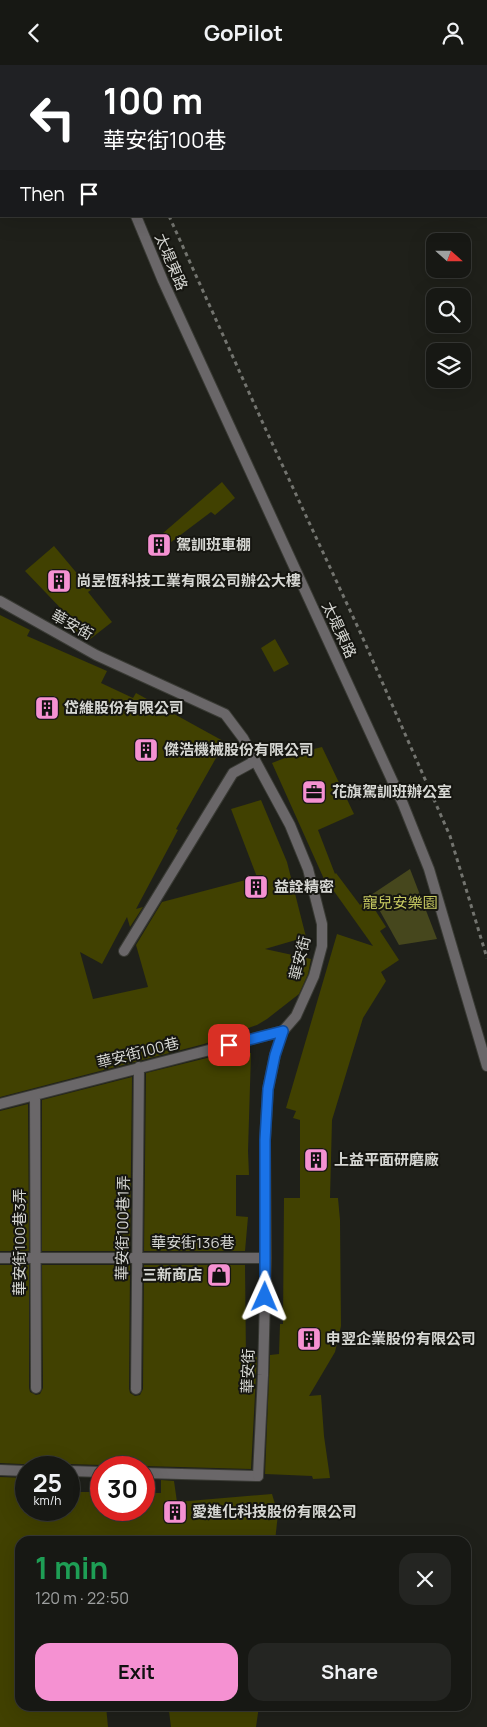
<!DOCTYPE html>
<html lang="en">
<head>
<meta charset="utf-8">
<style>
  :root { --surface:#171814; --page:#242522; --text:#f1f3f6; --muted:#9ea0a0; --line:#363734; --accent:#f591d2 }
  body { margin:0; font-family:Manrope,"Noto Sans TC",sans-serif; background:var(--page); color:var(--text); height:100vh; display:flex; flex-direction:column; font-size:19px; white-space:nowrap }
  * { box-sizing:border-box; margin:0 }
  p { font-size:16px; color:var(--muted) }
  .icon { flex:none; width:28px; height:28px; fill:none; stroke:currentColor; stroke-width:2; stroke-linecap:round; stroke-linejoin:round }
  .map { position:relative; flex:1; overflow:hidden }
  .sheet { position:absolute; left:15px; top:1471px; width:456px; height:175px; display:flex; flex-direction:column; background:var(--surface); border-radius:15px; box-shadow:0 5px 20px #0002,0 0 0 1px var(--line) }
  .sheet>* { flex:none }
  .top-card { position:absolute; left:0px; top:0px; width:488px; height:152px; box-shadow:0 5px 20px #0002,0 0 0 1px var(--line); background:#202124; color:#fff; overflow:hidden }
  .needle { width:32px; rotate:111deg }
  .fabs { position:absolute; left:426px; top:168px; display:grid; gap:10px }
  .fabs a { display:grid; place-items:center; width:45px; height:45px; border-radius:10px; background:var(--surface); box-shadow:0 5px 20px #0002,0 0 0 1px var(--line); font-size:25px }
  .speed { position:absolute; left:15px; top:1391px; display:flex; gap:10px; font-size:25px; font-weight:700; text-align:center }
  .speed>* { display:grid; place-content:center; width:65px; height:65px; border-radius:50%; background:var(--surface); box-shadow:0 5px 20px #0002,0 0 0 1px var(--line); line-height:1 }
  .speed small { font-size:12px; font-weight:400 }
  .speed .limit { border:8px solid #d22; background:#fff; color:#111 }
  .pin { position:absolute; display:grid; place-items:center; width:42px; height:42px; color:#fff; margin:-21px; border-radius:10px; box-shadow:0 2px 8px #0006 }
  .me { position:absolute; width:55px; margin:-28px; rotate:1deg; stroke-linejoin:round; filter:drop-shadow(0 0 4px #0008) }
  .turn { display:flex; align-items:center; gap:18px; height:105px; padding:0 20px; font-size:22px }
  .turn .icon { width:65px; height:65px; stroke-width:2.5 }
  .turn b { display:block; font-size:35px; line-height:42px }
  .then { display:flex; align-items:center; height:48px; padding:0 20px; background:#0003; gap:10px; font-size:19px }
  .round { display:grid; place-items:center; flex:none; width:52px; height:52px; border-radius:15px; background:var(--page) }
  .headline { display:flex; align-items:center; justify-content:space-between; height:85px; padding:0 20px }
  h1 { font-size:30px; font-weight:700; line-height:38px; color:#1e9e55 }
  .action { display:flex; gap:10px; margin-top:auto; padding:10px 20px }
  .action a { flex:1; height:58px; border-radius:15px; background:var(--accent); color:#111; font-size:20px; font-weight:700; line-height:58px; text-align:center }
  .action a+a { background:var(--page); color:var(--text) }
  header { display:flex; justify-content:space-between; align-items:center; height:65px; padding:0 20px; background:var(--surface); font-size:22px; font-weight:700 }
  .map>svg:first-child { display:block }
  .green { fill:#46471d }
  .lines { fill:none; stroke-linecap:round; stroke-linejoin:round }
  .stream { stroke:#825a74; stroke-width:5 }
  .building { fill:#414101 }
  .service-casing { stroke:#393a34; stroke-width:12 }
  .minor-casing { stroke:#393a34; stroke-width:12 }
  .path { stroke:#73746f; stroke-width:3; stroke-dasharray:4 4; stroke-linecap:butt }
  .service { stroke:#6a6769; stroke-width:10 }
  .minor { stroke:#6a6769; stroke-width:10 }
  .route-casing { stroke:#114b97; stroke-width:12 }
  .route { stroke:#1a73e8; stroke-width:9 }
  .labels { text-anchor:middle; stroke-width:4; stroke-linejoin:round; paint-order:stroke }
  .street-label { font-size:15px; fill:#d6d7d3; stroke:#161611 }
  .poi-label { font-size:15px; font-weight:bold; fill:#d6d7d3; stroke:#161611; text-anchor:start }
  .park-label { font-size:15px; fill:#c6c860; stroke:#161611 }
</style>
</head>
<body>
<header><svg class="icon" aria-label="back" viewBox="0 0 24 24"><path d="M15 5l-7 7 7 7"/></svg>GoPilot<svg class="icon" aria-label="person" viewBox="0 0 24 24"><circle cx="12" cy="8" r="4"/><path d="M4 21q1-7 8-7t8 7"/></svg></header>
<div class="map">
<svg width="487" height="1662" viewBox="0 0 487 1662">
  <rect width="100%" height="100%" fill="#1f201a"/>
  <path class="green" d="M410,804L437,874L399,880L371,830Z"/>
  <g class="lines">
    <path class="stream" d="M170,1L173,0
      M0,94L1,93"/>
  </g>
  <path class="building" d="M222,417L235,433L215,450L211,447L154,490L147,482Z
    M54,481L91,525L88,527L112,557L89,575L62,559L70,553L25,506Z
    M0,550L30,565L27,571L107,606L101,618L133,633L136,628L225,677L176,764L178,765L136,844L143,842L130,862L127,852L102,899L80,887L93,934L148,922L136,880L162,837L257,812L231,744L261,735L287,797L306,872L265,884L311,894L308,909L299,929L267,954L257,960L204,979L0,1032Z
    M275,574L289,599L274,607L261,583Z
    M313,682L314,684L322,682L354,749L318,765L335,809L336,808L360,840L368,834L386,862L380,866L399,895L381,907L386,916L363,953L332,1055L330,1133H338L340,1155L341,1261L335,1287L309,1331L321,1330L324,1371L330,1413L313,1414L312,1411L265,1409L270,1290L279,1289L280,1259H283L284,1133H300V1055L293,1053L296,1046L286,1043L337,869L373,881L331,822L328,823L272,698Z
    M227,988H251L248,1086L249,1110H236V1151L248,1152L245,1186H144L146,1008Z
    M132,1012L130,1186H42V1035Z
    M28,1039L29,1186H0V1046Z
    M0,1200H29V1323L30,1327L36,1330L40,1329L43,1323L42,1200H130L129,1324L130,1328L135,1331L140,1330L143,1324L144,1200H245L246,1293L257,1292L251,1404L144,1401L106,1402L101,1400L69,1399L64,1401L0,1398Z
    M0,1412L26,1413V1445H73L71,1427H101V1445H144V1428H161V1415L174,1416L177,1437L272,1429L278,1449L275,1476H20V1641H106L108,1662H0Z
    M219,1641H259L256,1662H171L169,1646Z"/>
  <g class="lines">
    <defs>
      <path id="service" d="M124,886L233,708L255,696
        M35,1030L36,1323
        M0,1039L283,966
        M0,1193H266
        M136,1324L139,1002
        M0,1405L26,1406
        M69,1406L101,1407
        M144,1408L258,1411"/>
      <path id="minor" d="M75,0V1
        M136,151L163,216L403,739L429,804L487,1001
        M0,536L96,590L225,649L243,673L290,760L308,804L322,859V881L314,911L296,951L283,966L275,990L268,1024L265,1075L266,1193L263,1310L258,1411"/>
    </defs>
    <use href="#service" class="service-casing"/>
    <use href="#minor" class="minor-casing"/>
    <path class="path" d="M110,0L111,1
      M169,151L266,365L361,569L450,771L487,893"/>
    <use href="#service" class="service"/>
    <use href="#minor" class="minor"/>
  </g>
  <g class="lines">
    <defs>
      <path id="route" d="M229,980L283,966L275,990L268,1024L265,1075V1232"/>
    </defs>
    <use href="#route" class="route-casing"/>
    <use href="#route" class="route"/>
  </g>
  <defs>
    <symbol id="building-square" viewBox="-11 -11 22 22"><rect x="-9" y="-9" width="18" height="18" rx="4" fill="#f591d2" stroke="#161611"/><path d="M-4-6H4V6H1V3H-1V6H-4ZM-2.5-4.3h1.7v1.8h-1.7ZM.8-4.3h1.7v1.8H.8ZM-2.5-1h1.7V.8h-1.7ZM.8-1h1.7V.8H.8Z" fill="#111"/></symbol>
    <symbol id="office-square" viewBox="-11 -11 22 22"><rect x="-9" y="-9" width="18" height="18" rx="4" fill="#f591d2" stroke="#161611"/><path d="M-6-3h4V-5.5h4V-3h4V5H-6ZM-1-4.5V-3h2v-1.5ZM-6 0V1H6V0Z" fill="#111"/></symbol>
    <symbol id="shop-square" viewBox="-11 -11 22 22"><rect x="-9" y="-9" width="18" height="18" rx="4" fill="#f591d2" stroke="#161611"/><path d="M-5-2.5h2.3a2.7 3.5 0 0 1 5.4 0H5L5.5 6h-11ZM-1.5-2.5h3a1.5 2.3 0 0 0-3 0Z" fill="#111"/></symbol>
  </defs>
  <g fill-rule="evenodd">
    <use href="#building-square" x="145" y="466" width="28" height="28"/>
    <use href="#building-square" x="45" y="502" width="28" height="28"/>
    <use href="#building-square" x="33" y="629" width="28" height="28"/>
    <use href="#building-square" x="132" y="671" width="28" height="28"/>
    <use href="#office-square" x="300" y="713" width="28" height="28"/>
    <use href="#building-square" x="242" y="808" width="28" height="28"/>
    <use href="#building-square" x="302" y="1081" width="28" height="28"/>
    <use href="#shop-square" x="205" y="1196" width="28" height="28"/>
    <use href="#building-square" x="295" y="1260" width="28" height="28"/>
    <use href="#building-square" x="161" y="1433" width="28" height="28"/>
  </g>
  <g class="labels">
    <g class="street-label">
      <text transform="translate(171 197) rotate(67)" y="5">太堤東路</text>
      <text transform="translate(72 560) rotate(29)" y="5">華安街</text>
      <text transform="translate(339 565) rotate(65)" y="5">太堤東路</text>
      <text transform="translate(300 893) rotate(-76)" y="5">華安街</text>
      <text transform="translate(138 988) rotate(-14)" y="5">華安街100巷</text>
      <text transform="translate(123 1163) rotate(-89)" y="5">華安街100巷1弄</text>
      <text transform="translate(20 1177) rotate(-90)" y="5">華安街100巷3弄</text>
      <text x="193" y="1183">華安街136巷</text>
      <text transform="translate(248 1306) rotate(-88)" y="5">華安街</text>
    </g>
    <g class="poi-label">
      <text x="176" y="485">駕訓班車棚</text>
      <text x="76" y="521">尚昱恆科技工業有限公司辦公大樓</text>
      <text x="64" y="648">岱維股份有限公司</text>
      <text x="164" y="690">傑浩機械股份有限公司</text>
      <text x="332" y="732">花旗駕訓班辦公室</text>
      <text x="274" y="827">益詮精密</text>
      <text x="334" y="1100">上益平面研磨廠</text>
      <text x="202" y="1215" text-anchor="end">三新商店</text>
      <text x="326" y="1279">申翌企業股份有限公司</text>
      <text x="192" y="1452">愛進化科技股份有限公司</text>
    </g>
    <g class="park-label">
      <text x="400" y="843">寵兒安樂園</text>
    </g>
  </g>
</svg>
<div class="fabs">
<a><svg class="needle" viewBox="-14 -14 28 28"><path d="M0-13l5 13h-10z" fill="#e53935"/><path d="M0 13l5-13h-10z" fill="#9ea0a0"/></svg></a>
<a><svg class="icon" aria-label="search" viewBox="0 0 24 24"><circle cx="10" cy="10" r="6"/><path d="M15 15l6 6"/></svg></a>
<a><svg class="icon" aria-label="layers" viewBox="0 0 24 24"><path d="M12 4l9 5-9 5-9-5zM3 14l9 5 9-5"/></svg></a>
</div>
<div class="speed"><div>25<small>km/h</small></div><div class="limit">30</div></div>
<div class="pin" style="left:229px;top:980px;background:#d93025"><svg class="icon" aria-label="arrive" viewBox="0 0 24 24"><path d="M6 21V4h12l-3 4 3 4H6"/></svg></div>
<svg class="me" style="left:265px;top:1232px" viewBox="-20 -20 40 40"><path d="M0-17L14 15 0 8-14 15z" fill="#1a73e8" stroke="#fff" stroke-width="4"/></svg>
<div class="top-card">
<div class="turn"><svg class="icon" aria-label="left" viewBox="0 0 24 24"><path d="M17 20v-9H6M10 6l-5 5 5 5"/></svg><div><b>100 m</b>華安街100巷</div></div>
<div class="then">Then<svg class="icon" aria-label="arrive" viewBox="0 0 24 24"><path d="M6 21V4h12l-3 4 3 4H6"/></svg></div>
</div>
<section class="sheet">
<div class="headline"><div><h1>1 min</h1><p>120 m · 22:50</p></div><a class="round"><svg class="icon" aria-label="close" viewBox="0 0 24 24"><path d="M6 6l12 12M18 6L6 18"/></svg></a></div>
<div class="action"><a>Exit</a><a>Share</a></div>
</section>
</div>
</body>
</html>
